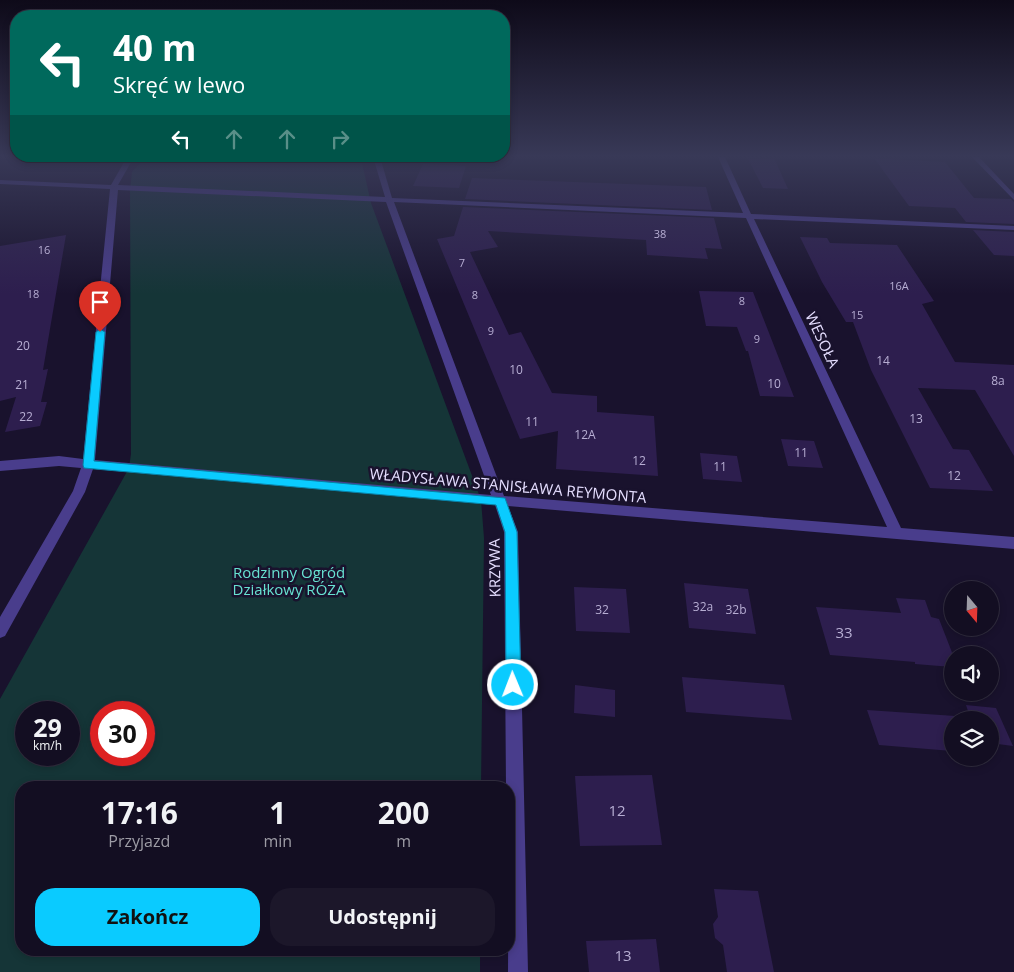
<!DOCTYPE html>
<html lang="pl">
<head>
<meta charset="utf-8">
<style>
  :root { --surface:#130e22; --page:#1c172a; --text:#f1f3f6; --muted:#9d9ca5; --line:#322e40; --accent:#0acbff }
  body { margin:0; font-family:"Open Sans",sans-serif; background:var(--page); color:var(--text); height:100vh; display:flex; flex-direction:column; font-size:19px; white-space:nowrap }
  * { box-sizing:border-box; margin:0 }
  p { font-size:16px; color:var(--muted) }
  .icon { flex:none; width:28px; height:28px; fill:none; stroke:currentColor; stroke-width:2; stroke-linecap:round; stroke-linejoin:round }
  .map { position:relative; flex:1; overflow:hidden }
  .panel { position:absolute; left:15px; top:781px; width:500px; height:175px; display:flex; flex-direction:column; background:var(--surface); border-radius:20px; box-shadow:0 2px 8px #0003,0 0 0 1px var(--line) }
  .panel>* { flex:none }
  .hud { position:absolute; left:10px; top:10px; width:500px; height:152px; border-radius:20px; box-shadow:0 2px 8px #0003,0 0 0 1px var(--line); background:#00695c; color:#fff; overflow:hidden }
  .needle { width:32px; rotate:161deg }
  .buttons { position:absolute; left:944px; top:581px; display:grid; gap:10px }
  .buttons a { display:grid; place-items:center; width:55px; height:55px; border-radius:50%; background:var(--surface); box-shadow:0 2px 8px #0003,0 0 0 1px var(--line); font-size:25px }
  .speed { position:absolute; left:15px; top:701px; display:flex; gap:10px; font-size:25px; font-weight:700; text-align:center }
  .speed>* { display:grid; place-content:center; width:65px; height:65px; border-radius:50%; background:var(--surface); box-shadow:0 2px 8px #0003,0 0 0 1px var(--line); line-height:1 }
  .speed small { font-size:12px; font-weight:400 }
  .speed .limit { border:8px solid #d22; background:#fff; color:#111 }
  .pin { position:absolute; display:grid; place-items:center; width:42px; height:42px; color:#fff; margin:-51px -21px; border-radius:50% 50% 50% 0; rotate:-45deg; box-shadow:0 0 5px #0007 }
  .pin .icon { rotate:45deg }
  .me { position:absolute; width:55px; margin:-28px; rotate:359deg; stroke-linejoin:round; filter:drop-shadow(0 0 4px #0008) }
  .turn { display:flex; align-items:center; gap:18px; height:105px; padding:0 20px; font-size:22px }
  .turn .icon { width:65px; height:65px; stroke-width:2.5 }
  .turn b { display:block; font-size:35px; line-height:42px }
  .lanes { display:flex; align-items:center; height:48px; padding:0 20px; background:#0003; justify-content:center; gap:25px; direction:ltr }
  .lanes .off { opacity:.35 }
  .eta { display:flex; justify-content:space-evenly; align-items:center; height:85px; text-align:center }
  .eta b { font-size:30px; font-weight:700; line-height:35px }
  .primary-button { display:flex; gap:10px; margin-top:auto; padding:10px 20px }
  .primary-button a { flex:1; height:58px; border-radius:20px; background:var(--accent); color:#111; font-size:20px; font-weight:700; line-height:58px; text-align:center }
  .primary-button a+a { background:var(--page); color:var(--text) }
  .map>svg:first-child { display:block }
  .green { fill:#153537; fill-rule:evenodd }
  .building { fill:#2d1e4e }
  .lines { fill:none; stroke-linecap:round; stroke-linejoin:round }
  .minor { fill:#493d8c; fill-rule:evenodd }
  .route { fill:#0acbff; stroke:#0684a6 }
  .labels { text-anchor:middle; stroke-width:5; stroke-linejoin:round; paint-order:stroke }
  .far-number-label { font-size:11px; fill:#b7aed3 }
  .number-label { font-size:12px; fill:#b7aed3 }
  .street-label { font-size:15px; fill:#e5deff; stroke:#19122d }
  .park-label { font-size:15px; fill:#67e2d1; stroke:#19122d }
  .near-number-label { font-size:15px; fill:#b7aed3 }
</style>
</head>
<body>
<div class="map">
<svg width="1014" height="972" viewBox="0 0 1014 972">
  <rect width="100%" height="100%" fill="#19122d"/>
  <path class="green" d="M146,157H365L362,163L371,203L481,500L484,538L481,787L21,788V950H480V972H0V699L129,468L131,454L130,190L132,172ZM26,712H69V755H26ZM101,712H144V755H101Z"/>
  <path class="building" d="M747,157L774,158L788,189L763,188Z
    M874,158L945,162L974,198L1011,199L1014,202V224L966,222L955,208L909,206Z
    M423,164L466,166L459,188L413,186Z
    M472,178L706,187L712,210L465,199Z
    M463,207L714,218L722,249L705,248L708,259L647,255L646,240L488,231L498,247L470,252L509,335L521,332L552,393L597,396V412L654,416L658,476L556,469L558,431L520,439L437,239L454,236Z
    M973,230L1014,232V256L994,255Z
    M66,235L43,370L48,369L41,402H47L40,426L5,432L16,397L0,401V246Z
    M800,237L827,238L830,243L897,245L934,301L922,304L955,362L1014,365V456L975,390L918,388L953,449L969,450L993,491L930,488L871,370L853,322H846L822,282Z
    M699,291L753,292L794,397L760,396L748,351H746L737,327L706,326Z
    M781,439L814,441L823,468L788,466Z
    M700,453L737,456L742,482L703,479Z
    M684,583L748,589L756,634L689,628Z
    M574,587L626,589L630,633L576,631Z
    M896,598L925,600L931,617L939,619L953,655L952,667L915,664V662L830,655L816,607L901,613Z
    M682,677L784,685L792,720L686,712Z
    M575,685L615,690V717L574,713Z
    M966,705L996,708L1013,746L990,743V720H952V751L879,745L867,710L970,717Z
    M652,775L662,845L580,846L575,776Z
    M714,889L758,891L774,972H727L723,945L715,938L713,924L718,917Z
    M656,939L660,972H589L586,941Z"/>
  <g class="lines">
    <path class="minor" d="M127,157H134L118,185L385,197L373,157H380L392,198L743,213L718,157H725L751,214L1014,226V230L754,219L901,528L1014,537V549L508,506L518,532L528,972H508L509,788H506L504,532L495,505L93,469L85,492L5,636L0,638V617L73,491L81,468L59,466L0,471V461L59,456L83,459L110,189L0,184V180L111,185ZM118,190L386,202L491,495L95,460ZM394,202L746,218L887,527L504,496Z
      M972,157H979L1014,194V200Z"/>
  </g>
  <linearGradient id="sky" x2="0" y2="1"><stop stop-color="#0e0a19"/><stop offset="0.53" stop-color="#383957"/><stop offset="1" stop-color="#383957" stop-opacity="0"/></linearGradient>
  <rect width="1014" height="294" fill="url(#sky)"/>
  <path class="route" d="M100,329L105,332L94,461L505,498L517,532L521,685L518,690L513,692L508,690L506,685L505,532L496,505L84,468L83,465L96,332Z"/>
  <g class="labels">
    <g class="far-number-label">
      <text x="660" y="238">38</text>
      <text x="44" y="254">16</text>
      <text x="462" y="267">7</text>
      <text x="899" y="290">16A</text>
      <text x="33" y="298">18</text>
      <text x="475" y="299">8</text>
      <text x="742" y="305">8</text>
      <text x="857" y="319">15</text>
      <text x="491" y="335">9</text>
      <text x="757" y="343">9</text>
    </g>
    <g class="number-label">
      <text x="23" y="350">20</text>
      <text x="883" y="365">14</text>
      <text x="516" y="374">10</text>
      <text x="998" y="385">8a</text>
      <text x="774" y="388">10</text>
      <text x="22" y="389">21</text>
      <text x="26" y="421">22</text>
      <text x="916" y="423">13</text>
      <text x="532" y="426">11</text>
      <text x="585" y="439">12A</text>
      <text x="801" y="457">11</text>
      <text x="639" y="465">12</text>
      <text x="720" y="471">11</text>
      <text x="954" y="480">12</text>
      <text x="703" y="611">32a</text>
      <text x="602" y="614">32</text>
      <text x="736" y="614">32b</text>
    </g>
    <g class="street-label">
      <text transform="translate(822 340) rotate(65)" y="5">WESOŁA</text>
      <text transform="translate(508 486) rotate(5)" y="5">WŁADYSŁAWA STANISŁAWA REYMONTA</text>
      <text transform="translate(495 568) rotate(-91)" y="5">KRZYWA</text>
    </g>
    <g class="park-label">
      <text x="289" y="578">Rodzinny Ogród<tspan x="289" dy="17">Działkowy RÓŻA</tspan></text>
    </g>
    <g class="near-number-label">
      <text x="844" y="638">33</text>
      <text x="617" y="816">12</text>
      <text x="623" y="961">13</text>
    </g>
  </g>
</svg>
<div class="buttons">
<a><svg class="needle" viewBox="-14 -14 28 28"><path d="M0-13l5 13h-10z" fill="#e53935"/><path d="M0 13l5-13h-10z" fill="#9d9ca5"/></svg></a>
<a><svg class="icon" aria-label="sound" viewBox="0 0 24 24"><path d="M4 9h4l5-4v14l-5-4H4zM17 9q2 3 0 6"/></svg></a>
<a><svg class="icon" aria-label="layers" viewBox="0 0 24 24"><path d="M12 4l9 5-9 5-9-5zM3 14l9 5 9-5"/></svg></a>
</div>
<div class="speed"><div>29<small>km/h</small></div><div class="limit">30</div></div>
<div class="pin" style="left:100px;top:332px;background:#d93025"><svg class="icon" aria-label="arrive" viewBox="0 0 24 24"><path d="M6 21V4h12l-3 4 3 4H6"/></svg></div>
<svg class="me" style="left:513px;top:685px" viewBox="-20 -20 40 40"><circle r="17" fill="#0acbff" stroke="#fff" stroke-width="3"/><path d="M0-11L8 9 0 5-8 9z" fill="#fff"/></svg>
<div class="hud">
<div class="turn"><svg class="icon" aria-label="left" viewBox="0 0 24 24"><path d="M17 20v-9H6M10 6l-5 5 5 5"/></svg><div><b>40 m</b>Skręć w lewo</div></div>
<div class="lanes"><svg class="icon" aria-label="left" viewBox="0 0 24 24"><path d="M17 20v-9H6M10 6l-5 5 5 5"/></svg><svg class="icon off" aria-label="ahead" viewBox="0 0 24 24"><path d="M12 20V5M6 11l6-6 6 6"/></svg><svg class="icon off" aria-label="ahead" viewBox="0 0 24 24"><path d="M12 20V5M6 11l6-6 6 6"/></svg><svg class="icon off" aria-label="right" viewBox="0 0 24 24"><path d="M7 20v-9h11M14 6l5 5-5 5"/></svg></div>
</div>
<section class="panel">
<div class="eta">
<div><b>17:16</b><p>Przyjazd</p></div>
<div><b>1</b><p>min</p></div>
<div><b>200</b><p>m</p></div>
</div>
<div class="primary-button"><a>Zakończ</a><a>Udostępnij</a></div>
</section>
</div>
</body>
</html>
